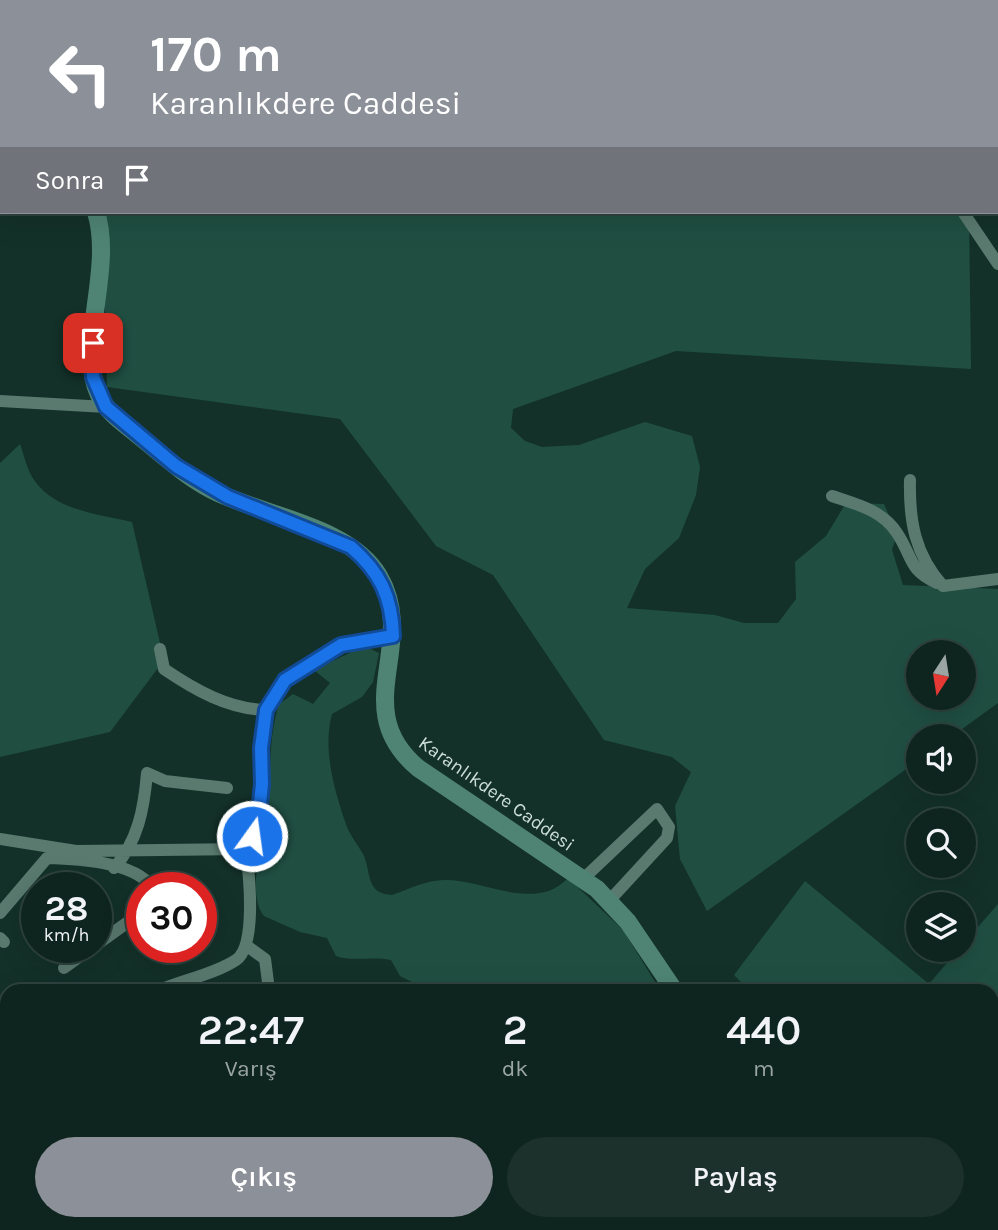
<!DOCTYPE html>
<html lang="tr">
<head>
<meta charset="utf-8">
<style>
  :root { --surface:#0e251f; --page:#1c312c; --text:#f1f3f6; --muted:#9ba5a4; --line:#2e423d; --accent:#8c9099 }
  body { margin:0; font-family:Karla,sans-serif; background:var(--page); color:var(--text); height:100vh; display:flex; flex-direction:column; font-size:26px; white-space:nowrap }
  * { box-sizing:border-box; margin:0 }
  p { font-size:23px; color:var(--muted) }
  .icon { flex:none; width:38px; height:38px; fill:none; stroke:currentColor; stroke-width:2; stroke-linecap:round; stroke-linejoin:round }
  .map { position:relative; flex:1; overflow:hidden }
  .details { position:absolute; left:0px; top:984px; width:999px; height:247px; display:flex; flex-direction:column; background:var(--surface); border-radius:21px 21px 0 0; box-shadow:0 7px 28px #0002,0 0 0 2px var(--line) }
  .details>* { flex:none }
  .hud { position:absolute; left:0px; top:0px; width:999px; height:214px; box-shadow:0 7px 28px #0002,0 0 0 2px var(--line); background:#8c9099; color:#fff; overflow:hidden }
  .needle { width:46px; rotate:192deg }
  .fabs { position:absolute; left:906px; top:640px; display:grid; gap:14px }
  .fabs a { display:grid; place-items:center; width:70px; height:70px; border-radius:50%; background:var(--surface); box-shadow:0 7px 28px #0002,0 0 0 2px var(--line); font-size:35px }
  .speed { position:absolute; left:21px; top:872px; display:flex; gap:14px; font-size:35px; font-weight:700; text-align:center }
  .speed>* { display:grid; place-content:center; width:91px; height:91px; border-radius:50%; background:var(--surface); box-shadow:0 7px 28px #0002,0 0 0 2px var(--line); line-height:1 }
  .speed small { font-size:18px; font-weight:400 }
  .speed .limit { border:10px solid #d22; background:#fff; color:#111 }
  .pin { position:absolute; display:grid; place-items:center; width:60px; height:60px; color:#fff; margin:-30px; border-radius:14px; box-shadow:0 4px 10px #0006 }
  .me { position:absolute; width:77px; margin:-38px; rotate:14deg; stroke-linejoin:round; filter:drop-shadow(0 0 5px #0008) }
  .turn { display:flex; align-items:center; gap:24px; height:147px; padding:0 35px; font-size:32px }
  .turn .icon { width:91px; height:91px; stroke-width:2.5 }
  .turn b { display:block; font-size:49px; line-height:60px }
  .then { display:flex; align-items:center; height:66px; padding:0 35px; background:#0003; gap:14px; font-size:26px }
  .eta { display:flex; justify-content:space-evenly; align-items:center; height:119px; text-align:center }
  .eta b { font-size:42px; font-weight:600; line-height:49px }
  .button { display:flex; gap:14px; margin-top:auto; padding:14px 35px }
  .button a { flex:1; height:80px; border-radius:42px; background:var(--accent); color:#fff; font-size:28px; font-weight:600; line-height:80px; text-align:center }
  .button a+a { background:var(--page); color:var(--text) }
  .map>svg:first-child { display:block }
  .green { fill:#204f42; fill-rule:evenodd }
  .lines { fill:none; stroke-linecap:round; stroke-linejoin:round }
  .street { stroke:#5a7a6f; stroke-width:12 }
  .secondary { stroke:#4f8474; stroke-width:18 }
  .route-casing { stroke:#114b97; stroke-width:18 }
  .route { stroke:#1a73e8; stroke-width:12 }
  .labels { text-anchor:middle; stroke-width:7; stroke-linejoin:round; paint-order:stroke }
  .street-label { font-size:19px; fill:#cdded9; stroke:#133129 }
</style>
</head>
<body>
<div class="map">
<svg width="998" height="1230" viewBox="0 0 998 1230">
  <rect width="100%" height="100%" fill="#133129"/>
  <path class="green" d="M143,0H745L144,2Z
    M102,212H969L971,369L676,351L513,409L511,428L525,441L542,447L579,445L645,422L692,436L700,467L696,495L679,538L645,569L627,608L715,615L744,623H778L796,599L795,562L826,536L846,503L884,504L897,534L892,550L903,585L998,589V703L951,737H919V760L707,911L680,859L675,806L691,772L672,757L604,740L493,575L436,546L340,419L107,387ZM919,653H964V698H919Z
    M20,444C24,455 27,470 34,480C55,511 99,514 132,522L164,660L110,732L0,757V463Z
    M364,646L379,653L373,682L362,697L332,714C322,750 335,793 347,827C351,837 359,846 364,856C371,873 366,894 392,895C409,889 427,880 444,880C483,879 536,913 568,878L623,930L660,990H416V984L400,976L391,960C372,956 351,962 336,956L327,938L300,932L264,916C246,894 263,842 267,816C272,778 267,742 279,704L293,694L313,704L330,683L314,670Z
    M805,881L929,984L958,950H964V943L998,904V1230H973L966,1223H992V990H749L734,975Z
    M0,1213L7,1215V1223H21V1230H0Z
    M54,1223L120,1230H44Z
    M271,1223H774L786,1230H257Z"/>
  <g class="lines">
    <path class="street" d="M998,88V87
      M963,212L998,264
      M0,401L106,407
      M910,480C909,521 915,555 943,586L998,579
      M832,496C856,504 882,510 897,533C913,557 908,570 937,583
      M160,649L164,669C195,690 228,709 266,710
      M0,839L76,851L246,849C263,813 260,789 261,750C261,695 293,667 340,646C354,639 376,638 392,636
      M114,868C138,841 144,809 147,773L165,781L227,788
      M583,879L657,809L669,827L667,838L609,901
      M0,913L47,858C76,859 133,861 152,887
      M0,938L4,942
      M96,945L142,912
      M247,946L265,959L269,990
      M64,968L93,947
      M160,990C183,980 215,974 236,960C257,946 249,873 246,849
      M0,1036H7
      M0,1128L7,1126
      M35,1230L45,1223"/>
    <path class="secondary" d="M0,56L2,59
      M96,212C114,270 76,346 99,395C107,413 125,424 139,436C163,455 185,476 212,490C262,516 349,525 379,576C419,645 347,708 418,768L597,889L628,922L674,990
      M902,1223L908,1230"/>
  </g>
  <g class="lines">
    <defs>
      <path id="route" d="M93,343V377L106,407L176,466L228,497L351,547C380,572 392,597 393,636L341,645L285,680L266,710L261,748L262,784L258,824L252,836"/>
    </defs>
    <use href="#route" class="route-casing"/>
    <use href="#route" class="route"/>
  </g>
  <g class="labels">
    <g class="street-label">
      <text transform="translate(497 793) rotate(35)" y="7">Karanlıkdere Caddesi</text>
    </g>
  </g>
</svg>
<div class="fabs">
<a><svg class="needle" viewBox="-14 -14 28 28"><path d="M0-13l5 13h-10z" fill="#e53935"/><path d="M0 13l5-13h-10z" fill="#9ba5a4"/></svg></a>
<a><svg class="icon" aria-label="sound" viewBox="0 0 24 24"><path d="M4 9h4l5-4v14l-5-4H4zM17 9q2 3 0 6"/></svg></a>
<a><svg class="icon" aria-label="search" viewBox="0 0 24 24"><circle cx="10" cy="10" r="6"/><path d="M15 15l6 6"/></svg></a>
<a><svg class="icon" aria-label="layers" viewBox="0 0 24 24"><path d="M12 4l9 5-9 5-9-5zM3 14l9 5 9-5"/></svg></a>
</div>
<div class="speed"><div>28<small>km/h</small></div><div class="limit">30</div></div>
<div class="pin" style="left:93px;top:343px;background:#d93025"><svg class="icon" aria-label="arrive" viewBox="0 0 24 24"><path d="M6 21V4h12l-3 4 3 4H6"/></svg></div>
<svg class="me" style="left:252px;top:836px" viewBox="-20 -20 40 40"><circle r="17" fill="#1a73e8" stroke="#fff" stroke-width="3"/><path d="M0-11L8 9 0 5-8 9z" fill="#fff"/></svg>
<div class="hud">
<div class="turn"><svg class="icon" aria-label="left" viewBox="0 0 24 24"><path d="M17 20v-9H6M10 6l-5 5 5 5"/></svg><div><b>170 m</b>Karanlıkdere Caddesi</div></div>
<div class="then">Sonra<svg class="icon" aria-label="arrive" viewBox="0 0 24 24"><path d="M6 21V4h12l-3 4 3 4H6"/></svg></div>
</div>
<section class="details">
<div class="eta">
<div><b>22:47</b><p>Varış</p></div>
<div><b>2</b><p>dk</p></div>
<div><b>440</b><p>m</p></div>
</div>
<div class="button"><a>Çıkış</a><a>Paylaş</a></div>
</section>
</div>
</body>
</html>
